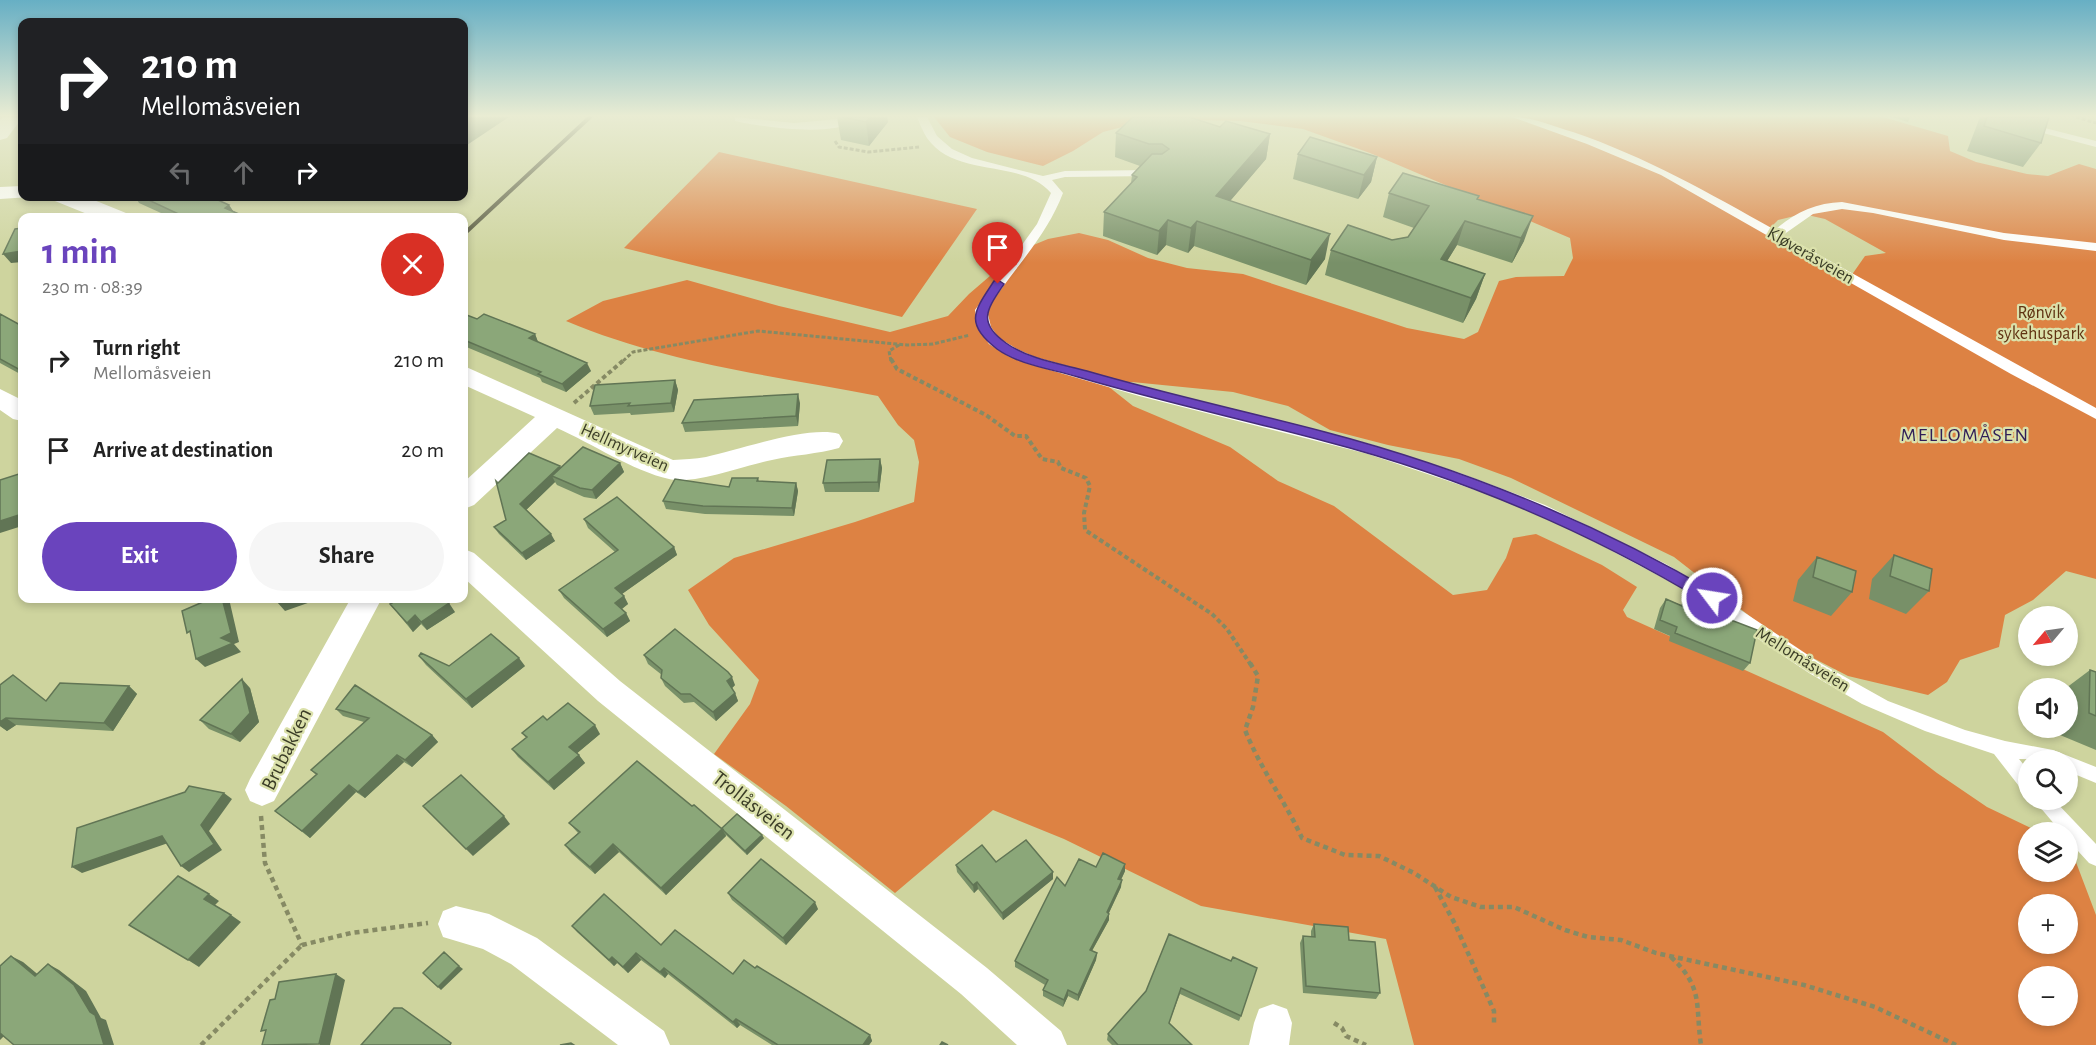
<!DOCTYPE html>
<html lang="en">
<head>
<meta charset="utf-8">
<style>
  :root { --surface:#fff; --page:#f6f6f6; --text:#222; --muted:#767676; --accent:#6a44bd }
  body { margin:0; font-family:"Alegreya Sans",sans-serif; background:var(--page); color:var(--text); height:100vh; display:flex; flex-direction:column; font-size:22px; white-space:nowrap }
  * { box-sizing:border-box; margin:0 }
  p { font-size:20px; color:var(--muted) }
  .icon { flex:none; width:33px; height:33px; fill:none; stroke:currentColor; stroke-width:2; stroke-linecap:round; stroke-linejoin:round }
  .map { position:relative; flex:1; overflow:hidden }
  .details { position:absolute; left:18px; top:213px; width:450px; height:390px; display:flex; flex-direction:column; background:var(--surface); border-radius:12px; box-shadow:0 3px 9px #0003 }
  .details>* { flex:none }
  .guide { position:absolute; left:18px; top:18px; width:450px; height:183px; border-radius:12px; box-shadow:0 3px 9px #0003; background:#202124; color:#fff; overflow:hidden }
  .needle { width:39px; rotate:241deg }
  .fabs { position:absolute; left:2018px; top:606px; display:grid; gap:12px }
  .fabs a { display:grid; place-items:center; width:60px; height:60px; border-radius:50%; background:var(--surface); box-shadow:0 3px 9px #0003; font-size:30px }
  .pin { position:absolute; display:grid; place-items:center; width:51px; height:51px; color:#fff; margin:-62px -26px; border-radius:50% 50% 50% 0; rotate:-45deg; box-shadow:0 0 6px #0007 }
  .pin .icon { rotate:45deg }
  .me { position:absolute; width:66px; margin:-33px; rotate:301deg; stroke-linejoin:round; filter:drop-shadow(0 0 4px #0008) }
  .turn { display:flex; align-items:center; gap:21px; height:126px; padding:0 24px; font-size:27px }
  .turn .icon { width:78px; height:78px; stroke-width:2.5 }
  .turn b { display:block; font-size:42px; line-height:51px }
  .lanes { display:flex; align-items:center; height:57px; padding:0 24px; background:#0003; justify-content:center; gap:30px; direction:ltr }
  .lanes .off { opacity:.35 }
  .round { display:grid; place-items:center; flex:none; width:63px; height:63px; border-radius:32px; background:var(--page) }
  .summary { display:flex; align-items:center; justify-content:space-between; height:102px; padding:0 24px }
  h1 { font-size:36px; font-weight:700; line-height:45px; color:var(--accent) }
  .button { display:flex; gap:12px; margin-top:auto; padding:12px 24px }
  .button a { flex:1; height:69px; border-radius:36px; background:var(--accent); color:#fff; font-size:24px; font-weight:700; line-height:69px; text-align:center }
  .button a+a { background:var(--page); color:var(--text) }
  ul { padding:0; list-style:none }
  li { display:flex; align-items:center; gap:18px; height:90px; padding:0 24px }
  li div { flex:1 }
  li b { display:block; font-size:22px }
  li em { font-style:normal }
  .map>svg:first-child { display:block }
  .green { fill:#dd8243; fill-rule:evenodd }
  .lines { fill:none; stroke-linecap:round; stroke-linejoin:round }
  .path-far2 { stroke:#868a64; stroke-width:3; stroke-dasharray:4 2; stroke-linecap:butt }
  .path-far1 { stroke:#868a64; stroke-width:4; stroke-dasharray:4.5 3; stroke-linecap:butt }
  .path { stroke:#868a64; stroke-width:4.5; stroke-dasharray:5 4; stroke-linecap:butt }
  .lane { fill:#fff; fill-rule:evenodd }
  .street { fill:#fff; fill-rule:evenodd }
  .rail { stroke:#4d4f35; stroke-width:4 }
  .wall { fill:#789068 }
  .shaded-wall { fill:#617555 }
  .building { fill:#8ba779; stroke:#617555; stroke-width:1.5 }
  .route { fill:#6a44bd; stroke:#452c7b; stroke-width:1.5 }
  .labels { text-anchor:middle; stroke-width:4.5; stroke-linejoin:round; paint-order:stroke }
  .street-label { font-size:18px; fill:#3b3d27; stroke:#dbe1ab }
  .park-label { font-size:18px; fill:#603312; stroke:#dbe1ab }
  .neighbourhood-label { font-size:20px; letter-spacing:1.5px; fill:#301e58; stroke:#dbe1ab }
  .near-street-label { font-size:21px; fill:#3b3d27; stroke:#dbe1ab }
</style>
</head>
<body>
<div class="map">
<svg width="2096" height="1045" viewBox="0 0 2096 1045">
  <rect width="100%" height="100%" fill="#ced49e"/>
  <path class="green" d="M934,117H1883L1948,136L1950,151L1976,162L2027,174L2048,176L2079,164L2096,169V579L2066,571L2033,600L2005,615L1999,647L1960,660L1947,682L1928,695L1848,676L1784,643L1674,557L1511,478L1459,459L1388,445L1330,430L1288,406L1233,392L1132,382L1104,383L1133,406L1230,447L1278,481L1334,506L1453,595L1487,590L1506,558L1513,538L1536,534L1602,565L1637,587L1623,610L1627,617L1883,732L1937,773L1987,807L2039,832H2028V872H2067V847L2071,849L2096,915V1045H1414L1386,939L1201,906L1064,839L993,810L895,893L786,806L714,754L750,704L759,680L709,625L688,590L734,558L855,522L914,502L919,462L914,440L898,425L878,396C771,375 668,364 566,321L603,301L687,280L779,306L890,332L948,316L969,294L1019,251L1048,239L1079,233L1108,240L1148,258L1187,268L1243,274L1407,328L1464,339L1478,332L1499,281L1516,277L1564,276L1573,258L1570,238L1370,153L1303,129L1240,121L1153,119L1103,132L1073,151L1043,166L987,152L950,137ZM1803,214L1825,219L1886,253L1865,256L1851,276L1768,230L1778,220ZM2028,904H2067V944H2028ZM2028,976H2067V1016H2028Z
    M719,152L977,209L902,317L624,248Z"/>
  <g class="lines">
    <path class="path-far2" d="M2076,117L2096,123
      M835,141L839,147L868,152L919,147
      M623,361L633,352L758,331L907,345L933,344L970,335
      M891,361L889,351L901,344"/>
    <path class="path-far1" d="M891,359L897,369L986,415L1015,436H1026L1042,459L1058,462L1061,468L1086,478L1090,486L1084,513L1085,530L1212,614L1227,629L1251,665
      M574,403L625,359"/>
    <path class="path" d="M1250,663L1258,676L1253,707L1245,730C1260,768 1285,801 1302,838L1345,855L1379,856L1414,873L1451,897L1481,907H1514L1565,930L1588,937L1621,940L1656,953L1804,985L1875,1007L1956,1045
      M261,816L265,863L302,945
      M1435,887L1455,924L1494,1011V1024
      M302,945L351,933L428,923
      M1671,957C1704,988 1695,1004 1701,1045
      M1334,1023L1342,1028L1346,1036L1366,1045
      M201,1045L302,945"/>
    <path class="lane" d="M735,117L794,123L849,118L854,121C833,137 761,127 735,121Z
      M917,117H927L937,136L952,149L972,158L1043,176L1065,171L1153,170L1159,173L1153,176L1065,177L1052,180L1063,193C1046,238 1012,270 987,310L991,327L999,338L1017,349L1035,357L1139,386L1370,444L1460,473L1545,505L1666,564L1718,595L1820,663L1888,701L1965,730L2005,741L2053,750L2096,767V783L2067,771V760L2019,759L2028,770V792L2022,790L1994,754L1925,731L1862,704L1809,673L1682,588L1576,532L1493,496L1368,454L1139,396L1026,363L1008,356L989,344L978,327L975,310L1037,224L1051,193C1021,158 956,179 927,138C923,132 920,124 917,117Z
      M1512,117C1533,117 1553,126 1573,132C1646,157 1709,193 1775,230C1795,212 1816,203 1842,202L2004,233L2096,243V251L2004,240L1873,213L1842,209L1813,214L1783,235L2096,408V419L2011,374L1661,175L1587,144Z
      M1983,117H2001L2096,141V147Z
      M2034,800H2054L2096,844V866L2089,863L2067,839V832H2061Z"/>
    <path class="street" d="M3,117L22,118L7,138L0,140V120Z
      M22,186V196L30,197L0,199V187Z
      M52,196H84L126,213L129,218H97L55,201Z
      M464,366L673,460C684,459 695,459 706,457C739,450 809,425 839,434L843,441L839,448C818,454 794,455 772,460C745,465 696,485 669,479C633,471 591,443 557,428L474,505L464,509V482L535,417L464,385Z
      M0,389L22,400V421L13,419L0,410Z
      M464,549L474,553L620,681L987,968L1061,1031L1067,1045H1017L961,994L598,701L464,578Z
      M351,598H382L274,801L262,806L250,801L245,790L250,779Z
      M456,906L489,914L537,938L664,1031L670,1045H618L511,964L483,949L443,937L438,924L443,911Z
      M1273,1004L1287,1009L1292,1023L1289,1045H1249L1254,1023L1259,1009Z"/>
    <path class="rail" d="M464,234L590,117"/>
  </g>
  <path class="wall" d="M837,117H887L888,122L869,146L841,140Z
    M1892,117H1910L1908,122Z
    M1980,117H2049L2041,143L2023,167L1967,151Z
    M1220,127L1270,134L1266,159L1230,201L1325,259L1306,285L1194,246L1188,253L1166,245L1157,255L1103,236L1104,212L1131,183L1132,175L1140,166L1115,157L1116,133Z
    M1298,154L1377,157L1371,182L1358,199L1293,179Z
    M1389,193L1479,196L1478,199L1524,241L1512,263L1457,245L1447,261L1485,274L1476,299L1463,323L1325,275L1331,250L1408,237L1414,228L1383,217Z
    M135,196H211L212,198L229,205L233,211L248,218H172L139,203Z
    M0,314L22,326V375L0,363Z
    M464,314L477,319L535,334L538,342L591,371L566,392L542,382L540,378L464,346Z
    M675,380L678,390L674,412L631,415L630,413L594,415L590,406Z
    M800,403L798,426L685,432L682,423Z
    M880,459L882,468L879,492H825L823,483Z
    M620,463L624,472L596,499L584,497L557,485L555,482L526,510L555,541L526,560L499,534L494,527L506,520L498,483L561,468Z
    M758,478L759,481L796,483L798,491L794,516L705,514L666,509L663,501L729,487Z
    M584,519L674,547L677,555L622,594L624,596L628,604L622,609L626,613L630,621L607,637L564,598L559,590L615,552L588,528Z
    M1894,555L1929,591L1906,614L1869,599L1872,579Z
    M1817,557L1852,592L1831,616L1793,601L1798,580Z
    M1666,599L1681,605L1684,602L1750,663L1743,671L1669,641L1670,636L1654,629L1660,608Z
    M390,604L455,612L427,630L421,624L413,632Z
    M644,655L735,685L732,688L735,693L738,701L716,721L694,702L684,703L665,686L661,678L662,675L648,664Z
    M419,656L449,666H525L472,708L426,665Z
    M2090,670L2096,672V750L2060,735V728H2067V688H2066Z
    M0,685L46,701L129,686L137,694L113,731L16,725L7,731L0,726Z
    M250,688L259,722L240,742L209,729L200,720Z
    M336,709L432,735L438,742L412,767L404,762L365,798L356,792L310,838L275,811L316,775L311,770L364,722L343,716Z
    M547,720L600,734L577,753L585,763L554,790L518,757L512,749L526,738L522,733Z
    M692,806L722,828L764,838L747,855L726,835V836L666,895L619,852L595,874L571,853L565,845L578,833L569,823Z
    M996,862L1053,872V879L1003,920L978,889L974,893L957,872L956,865Z
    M1096,867L1125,871L1121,880V887L1109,913V920L1092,951L1097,953L1096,960L1078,1001L1068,996L1063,1007L1043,996V990L1045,985L1015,967V961Z
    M728,893L818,909L786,945L732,900Z
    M1314,924L1380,993L1376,999L1303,993L1300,943L1303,936L1311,937V931Z
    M572,926L661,945L733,974L755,968L870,1035L872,1041L869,1045H772L740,1025L737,1028L668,974L665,978L641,960L628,973L617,963L614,966L577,932Z
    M1169,934L1241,1016L1239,1021L1180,994L1169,1023L1192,1045H1112L1107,1040L1108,1034L1146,991Z"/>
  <path class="shaded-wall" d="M464,117H509L464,147Z
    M870,117H887L888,122L869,146L866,122Z
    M1270,134L1266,159L1213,221L1216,196Z
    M1377,157L1371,182L1358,199L1364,175Z
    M229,205L235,214L225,208Z
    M1533,216L1524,241L1512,263L1521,238Z
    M1168,220L1166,245L1157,255L1159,231Z
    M1197,221L1194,246L1188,253L1191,228Z
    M1465,221L1457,245L1433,284L1441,259Z
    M1330,234L1325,259L1306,285L1311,260Z
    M22,251V262L11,263L3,254Z
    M1485,274L1476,299L1463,323L1471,298Z
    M535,334L538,342L529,338Z
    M587,363L591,371L566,392L562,384Z
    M675,380L678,390L674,412L671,403Z
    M798,394L800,403L798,426L796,416Z
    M880,459L882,468L879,492L878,482Z
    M620,463L624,472L596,499L592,490Z
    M560,466L564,473L552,476L555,482L524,512L520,504Z
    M796,483L798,491L794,516L792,508Z
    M22,514V526L0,533V521Z
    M551,534L555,541L526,560L522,553Z
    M674,547L677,555L619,596L615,588Z
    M624,596L628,604L619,611L615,603Z
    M222,598H225L230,603L239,642L234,644L241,652L205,667L196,659L221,638Z
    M288,598H322L285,611L277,602Z
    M449,603L455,612L427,630L421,622Z
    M626,613L630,621L607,637L603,629Z
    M415,615L421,624L413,632L407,623Z
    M519,658L525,666L472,708L466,699Z
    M732,677L735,685L730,690L727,681Z
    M242,679L250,688L259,722L240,742L231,734Z
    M129,686L137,694L113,731L104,723Z
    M735,693L738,701L716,721L713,712Z
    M6,718L16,725L7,731L0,726V722Z
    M595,725L600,734L575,755L569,747Z
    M432,735L438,742L412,767L405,760Z
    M397,755L404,762L365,798L358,792Z
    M579,755L585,763L554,790L548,782Z
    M349,785L356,792L310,838L302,831Z
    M224,793L232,799L209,831L222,850L189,872L181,866L201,825Z
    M504,816L510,824L473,856L466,849Z
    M722,829L726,836L666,895L661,888Z
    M762,835L764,838L747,855L745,851Z
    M162,836L171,842L82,873L72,867Z
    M613,844L619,852L595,874L590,867Z
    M1125,864V871L1118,886V879Z
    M1053,872V879L1003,920L1002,913Z
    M1122,880L1121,887L1106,919L1107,912Z
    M977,882L978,889L974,893L973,885Z
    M209,894L219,901L214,906L204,899Z
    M815,902L818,909L786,945L783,938Z
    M1109,914V920L1089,956L1090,950Z
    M231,915L241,922L199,967L188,960Z
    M636,953L641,960L628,973L623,967Z
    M1097,953L1096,960L1078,1001V995Z
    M11,956L23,962L47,982L35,976Z
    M612,957L617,963L614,966L609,960Z
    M48,964L59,970L86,991L101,1018L106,1020L114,1045H104L90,1012Z
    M459,966L463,969L441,990L438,987Z
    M664,968L668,974L665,978L660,972Z
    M336,974L345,980L330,1045H320L319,1044Z
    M1068,990V996L1063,1007L1064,1000Z
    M736,1019L740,1025L737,1028L733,1022Z
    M0,1030L7,1033L0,1040Z
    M870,1035L872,1041L869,1045H863Z"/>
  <path class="building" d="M842,117H870L866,122Z
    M1133,117H1189L1220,127L1226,121L1270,134L1216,196L1330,234L1311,260L1197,221L1191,228L1168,220L1159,231L1104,212L1137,177L1132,175L1152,154H1162L1169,149L1162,144H1149L1116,133Z
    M1987,117H2049L2041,143L1984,126Z
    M1310,137L1377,157L1364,175L1298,154Z
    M1403,173L1479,196L1477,199L1533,216L1521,238L1465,221L1441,259L1485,274L1471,298L1331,250L1348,225L1392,240L1408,237L1429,206L1389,193Z
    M140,196H209L229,205L225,208L248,218H187Z
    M22,228V251L3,254L15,229Z
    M0,314L22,326V371L0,359Z
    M464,314L477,319L484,314L535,334L529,338L587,363L562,384L538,374L541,372L464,340Z
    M675,380L671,403L628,406L630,403L590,406L595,385Z
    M798,394L796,416L682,423L694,400Z
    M583,447L620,463L592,490L580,488L552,476Z
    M529,453L560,466L520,504L551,534L522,553L494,527L506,520L496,481L498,483Z
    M880,459L878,482L823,483L827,460Z
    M22,473V514L0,521V480Z
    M732,478H758L757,481L796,483L792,508L703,506L663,501L675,479L729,487Z
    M617,497L674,547L615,588L624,596L615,603L626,613L603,629L559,590L618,550L584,519Z
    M1894,555L1932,569L1929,591L1890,576Z
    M1817,557L1856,571L1852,592L1813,577Z
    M212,598H222L231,633L221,638L233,643L196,659L190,631L187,633L182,611Z
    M277,598H288L277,602Z
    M389,598H445L449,603L421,622L415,615L407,623L390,604L392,603Z
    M1666,599L1682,606L1684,602L1757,630L1750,663L1675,633L1677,627L1660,620Z
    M675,629L728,672L732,677L727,681L735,693L713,712L690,694H681L661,678L662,670L644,655Z
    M491,634L519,658L466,699L419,656L421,653L449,666Z
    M2090,670L2096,672V716L2089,713Z
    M13,675L46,701L60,683L129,686L104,723L6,718L0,722V685Z
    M242,679L250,713L231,734L200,720Z
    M355,685L432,735L405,760L397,755L358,792L349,785L302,831L275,811L317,774L311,770L369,718L336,709Z
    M568,703L595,725L569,747L579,755L548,782L512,749L527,737L522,733L543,716L547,720Z
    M637,761L692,806L694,805L722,829L661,888L613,844L590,867L565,845L580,832L569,823Z
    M461,775L504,816L466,849L423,806Z
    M189,786L224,793L201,825L214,844L181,866L162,836L72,867L77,828L185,792Z
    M737,814L762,835L745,851L724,831L722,828Z
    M1026,840L1053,872L1002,913L977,882L973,885L956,865L982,845L996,862Z
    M1103,853L1125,864L1118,879L1122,880L1107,912L1109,914L1090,950L1097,953L1078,995L1068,990L1064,1000L1043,990L1048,980L1015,961L1057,877L1065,886L1079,859L1096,867Z
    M761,859L815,902L783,938L728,893Z
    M178,876L209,894L204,899L231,915L188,960L129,925Z
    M604,894L661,945L675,930L733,974L744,960L755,968L757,966L870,1035L863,1045H778L736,1019L733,1022L664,968L660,972L636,953L623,967L612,957L609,960L572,926Z
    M1314,924L1348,927L1349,940L1375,942L1380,993L1306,986L1303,936L1315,937Z
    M1169,934L1231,961L1233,957L1257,968L1241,1016L1181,988L1169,1023L1192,1045H1118L1108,1034L1146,991Z
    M444,952L459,966L438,987L423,973Z
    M11,956L35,976L48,964L74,985L90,1012L95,1015L104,1045H14L0,1033V966Z
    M336,974L319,1044L262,1045L266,1030L261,1031L270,1000L275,999L279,982Z
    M394,1008H402L451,1043L450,1045H361Z
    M942,1042L948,1045H940Z
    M571,1043L574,1045H560Z"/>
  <linearGradient id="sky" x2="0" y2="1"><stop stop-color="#67afc4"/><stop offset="0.44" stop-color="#e9ecd3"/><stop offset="1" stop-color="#e9ecd3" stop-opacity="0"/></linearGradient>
  <rect width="2096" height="263" fill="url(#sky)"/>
  <path class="route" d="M998,280L1004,284C988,308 976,322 1006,343C1028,359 1061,364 1087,371C1166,394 1245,411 1325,432C1462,468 1595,522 1717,594L1720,598L1717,603H1707C1588,531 1458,476 1324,441C1242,419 1159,401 1078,377C1052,369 1019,365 997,349C963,323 975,310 994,281Z"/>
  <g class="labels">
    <g class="street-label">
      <text transform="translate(1811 255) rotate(30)" y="6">Kløveråsveien</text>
      <text transform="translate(625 447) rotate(24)" y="6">Hellmyrveien</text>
      <text transform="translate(1803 659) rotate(32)" y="6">Mellomåsveien</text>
    </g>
    <g class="park-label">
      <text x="2041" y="318">Rønvik<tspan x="2041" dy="21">sykehuspark</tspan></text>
    </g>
    <g class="neighbourhood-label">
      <text x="1965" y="441">MELLOMÅSEN</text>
    </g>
    <g class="near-street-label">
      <text transform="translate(286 749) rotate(-64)" y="7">Brubakken</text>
      <text transform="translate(754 805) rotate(38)" y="7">Trollåsveien</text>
    </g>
  </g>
</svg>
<div class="fabs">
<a><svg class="needle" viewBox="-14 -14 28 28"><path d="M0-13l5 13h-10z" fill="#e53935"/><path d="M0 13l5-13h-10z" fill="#767676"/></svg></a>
<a><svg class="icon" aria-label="sound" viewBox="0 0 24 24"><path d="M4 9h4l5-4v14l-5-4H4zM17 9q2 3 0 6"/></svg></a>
<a><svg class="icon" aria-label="search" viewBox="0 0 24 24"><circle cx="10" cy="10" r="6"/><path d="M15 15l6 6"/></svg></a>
<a><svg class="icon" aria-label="layers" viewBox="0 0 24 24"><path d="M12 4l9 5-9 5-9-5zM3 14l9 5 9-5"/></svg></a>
<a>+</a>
<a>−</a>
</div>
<div class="pin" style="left:998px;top:284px;background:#d93025"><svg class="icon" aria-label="arrive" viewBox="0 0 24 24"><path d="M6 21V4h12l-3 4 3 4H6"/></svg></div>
<svg class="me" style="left:1712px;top:598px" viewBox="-20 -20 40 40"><circle r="17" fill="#6a44bd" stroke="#fff" stroke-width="3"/><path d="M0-11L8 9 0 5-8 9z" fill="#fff"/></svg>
<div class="guide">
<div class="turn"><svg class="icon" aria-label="right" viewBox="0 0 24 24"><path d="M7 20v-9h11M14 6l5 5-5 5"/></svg><div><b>210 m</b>Mellomåsveien</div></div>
<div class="lanes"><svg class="icon off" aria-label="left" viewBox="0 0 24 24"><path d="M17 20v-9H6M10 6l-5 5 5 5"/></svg><svg class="icon off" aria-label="ahead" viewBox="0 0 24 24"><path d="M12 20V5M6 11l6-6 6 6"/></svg><svg class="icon" aria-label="right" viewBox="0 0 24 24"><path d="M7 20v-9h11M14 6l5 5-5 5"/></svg></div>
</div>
<section class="details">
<div class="summary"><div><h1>1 min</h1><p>230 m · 08:39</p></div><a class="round" style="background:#d93025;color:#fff"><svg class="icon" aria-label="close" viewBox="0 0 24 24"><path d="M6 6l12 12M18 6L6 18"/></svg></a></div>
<ul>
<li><svg class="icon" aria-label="right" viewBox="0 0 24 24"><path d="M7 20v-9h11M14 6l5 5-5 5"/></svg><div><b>Turn right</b><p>Mellomåsveien</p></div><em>210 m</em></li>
<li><svg class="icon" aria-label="arrive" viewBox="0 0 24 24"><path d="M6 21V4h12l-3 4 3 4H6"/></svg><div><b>Arrive at destination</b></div><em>20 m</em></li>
</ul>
<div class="button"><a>Exit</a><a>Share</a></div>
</section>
</div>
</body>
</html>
